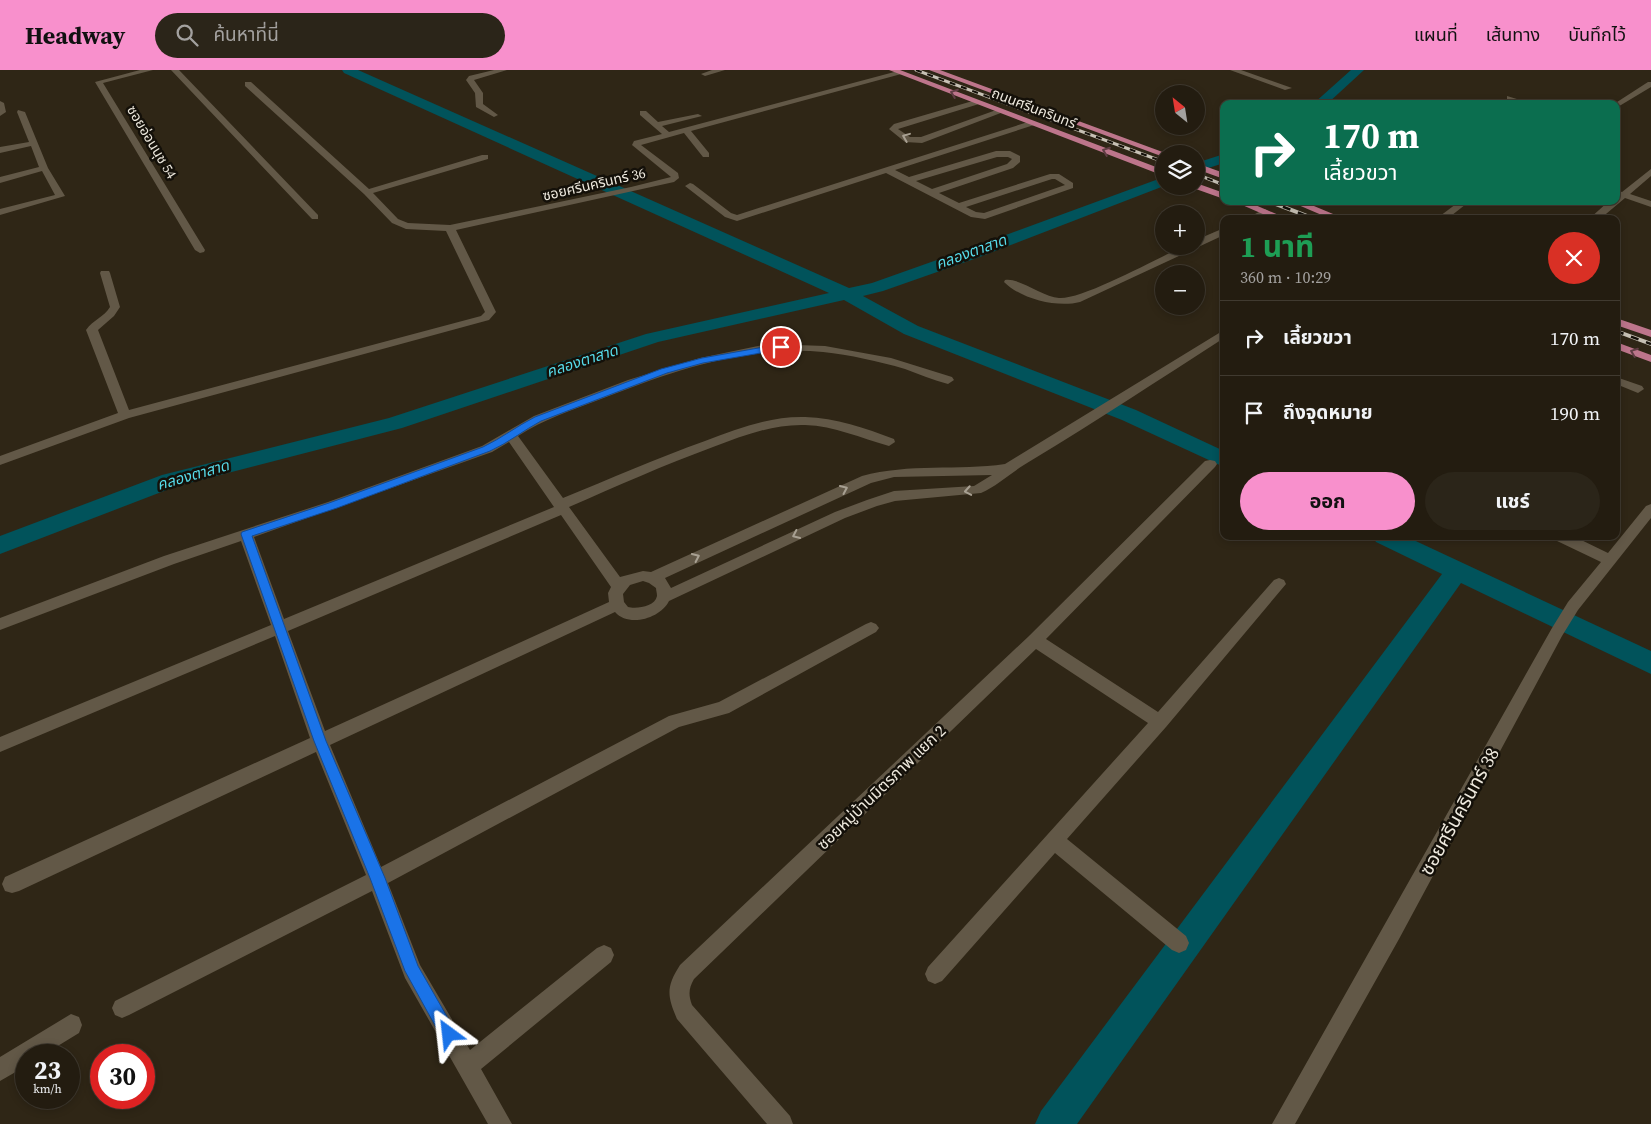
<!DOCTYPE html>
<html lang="th">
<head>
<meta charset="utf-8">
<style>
  :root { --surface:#231c10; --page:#2b2519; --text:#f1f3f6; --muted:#a3a19f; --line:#403a30; --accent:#f890cc }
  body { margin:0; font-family:"Source Serif 4","Noto Sans Thai",serif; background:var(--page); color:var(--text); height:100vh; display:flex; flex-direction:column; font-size:19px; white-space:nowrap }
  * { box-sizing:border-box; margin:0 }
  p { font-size:16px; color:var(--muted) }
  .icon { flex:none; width:28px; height:28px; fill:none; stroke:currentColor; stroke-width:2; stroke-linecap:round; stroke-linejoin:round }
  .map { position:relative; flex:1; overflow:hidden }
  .drawer { position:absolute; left:1220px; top:145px; width:400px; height:325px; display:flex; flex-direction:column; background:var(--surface); border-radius:10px; box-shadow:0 2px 8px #0003,0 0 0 1px var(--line) }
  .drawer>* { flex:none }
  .guide { position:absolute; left:1220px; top:30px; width:400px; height:105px; border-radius:10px; box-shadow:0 2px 8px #0003,0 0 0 1px var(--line); background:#0b6e4f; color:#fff; overflow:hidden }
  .needle { width:32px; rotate:330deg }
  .fabs { position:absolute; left:1155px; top:15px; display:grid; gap:10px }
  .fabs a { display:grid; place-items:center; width:50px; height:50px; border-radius:50%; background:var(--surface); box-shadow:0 2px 8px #0003,0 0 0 1px var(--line); font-size:25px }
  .speed { position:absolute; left:15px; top:974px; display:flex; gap:10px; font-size:25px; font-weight:700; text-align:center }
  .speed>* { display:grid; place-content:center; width:65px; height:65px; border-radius:50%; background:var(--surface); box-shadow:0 2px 8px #0003,0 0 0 1px var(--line); line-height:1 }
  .speed small { font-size:12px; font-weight:400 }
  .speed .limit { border:8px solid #d22; background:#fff; color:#111 }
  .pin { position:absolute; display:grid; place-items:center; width:42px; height:42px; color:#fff; margin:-21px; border:2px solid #fff; border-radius:50%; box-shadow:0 1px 5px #0007 }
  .me { position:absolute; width:55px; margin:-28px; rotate:330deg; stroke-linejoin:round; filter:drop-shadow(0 0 4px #0008) }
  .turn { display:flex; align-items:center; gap:18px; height:105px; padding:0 20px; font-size:22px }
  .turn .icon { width:65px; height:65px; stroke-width:2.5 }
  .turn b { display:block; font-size:35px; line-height:42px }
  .round { display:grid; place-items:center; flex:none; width:52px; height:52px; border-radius:26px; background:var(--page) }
  .headline { display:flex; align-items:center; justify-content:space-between; height:85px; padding:0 20px }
  h1 { font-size:30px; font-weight:700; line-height:38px; color:#1e9e55 }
  .button { display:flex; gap:10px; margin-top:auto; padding:10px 20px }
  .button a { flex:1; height:58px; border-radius:30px; background:var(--accent); color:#111; font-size:20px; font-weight:700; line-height:58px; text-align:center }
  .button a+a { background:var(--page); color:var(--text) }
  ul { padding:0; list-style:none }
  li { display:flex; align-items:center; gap:15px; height:75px; padding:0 20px; border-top:1px solid var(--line) }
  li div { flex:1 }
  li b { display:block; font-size:19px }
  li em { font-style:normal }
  header { display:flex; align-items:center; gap:30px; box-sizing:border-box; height:70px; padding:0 25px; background:var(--accent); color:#111 }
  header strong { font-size:24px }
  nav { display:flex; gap:28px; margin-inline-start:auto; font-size:18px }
  .search { width:350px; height:45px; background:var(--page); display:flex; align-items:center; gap:12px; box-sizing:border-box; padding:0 18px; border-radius:28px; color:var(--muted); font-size:19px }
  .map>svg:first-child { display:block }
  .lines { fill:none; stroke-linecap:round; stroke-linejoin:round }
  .canal { fill:#01535b; fill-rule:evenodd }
  .minor { fill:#625847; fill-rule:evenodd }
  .major { fill:#bd758b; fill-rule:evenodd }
  .rail-far1-casing { stroke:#c7c1b5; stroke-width:3 }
  .rail-casing { stroke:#c7c1b5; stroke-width:4 }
  .rail-far1 { stroke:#141009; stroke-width:2; stroke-dasharray:6; stroke-linecap:butt }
  .rail { stroke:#141009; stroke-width:2.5; stroke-dasharray:8; stroke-linecap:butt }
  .oneway { stroke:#603d44 }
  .oneway2 { stroke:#a8a092 }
  .route { fill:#1a73e8; stroke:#114b97 }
  .labels { text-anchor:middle; stroke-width:5; stroke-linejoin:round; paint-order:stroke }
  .far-street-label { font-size:14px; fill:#eee9de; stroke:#141009 }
  .far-water-label { font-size:15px; font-style:italic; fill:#57dceb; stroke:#141009 }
  .street-label { font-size:16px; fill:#eee9de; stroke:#141009 }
  .near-street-label { font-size:19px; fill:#eee9de; stroke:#141009 }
</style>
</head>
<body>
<header>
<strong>Headway</strong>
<div class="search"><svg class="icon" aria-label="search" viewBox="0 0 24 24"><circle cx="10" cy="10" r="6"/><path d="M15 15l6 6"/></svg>ค้นหาที่นี่</div>
<nav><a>แผนที่</a><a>เส้นทาง</a><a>บันทึกไว้</a></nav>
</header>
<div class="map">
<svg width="1651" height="1054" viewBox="0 0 1651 1054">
  <rect width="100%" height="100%" fill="#2f2616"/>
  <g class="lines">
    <path class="canal" d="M342,0H358L849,218L872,213L965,180L1164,107V116L977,188L883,221L863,226L918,256L1136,340L1224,381V397L1122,350L904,264L844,230L658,272L402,358L177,416L0,484V466L162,405L389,348L646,264L829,223L344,3Z
      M1351,0H1364L1327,34H1313Z
      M1224,84V93L1196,102V93Z
      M1372,466H1405L1651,581V604L1461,513L1077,1054H1035L1041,1041L1442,504L1376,472Z"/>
    <path class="minor" d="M140,0H153L103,13L205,180L204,182L200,183L195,180L95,12Z
      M171,0H179L318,145V149H312Z
      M494,0H507L474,10L483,23V34L498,45L494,47L476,37L475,23L466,10L469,6Z
      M712,0H725L705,6L701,4Z
      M1230,0H1241L1292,18L1285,20Z
      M898,1L905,3L691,61L709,83V87H703L684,63L641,75L678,103L679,108L674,112L456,160L496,242L489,250L129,348L0,395V386L118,343L86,260C93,250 104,247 110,237L100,203L101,201H109L110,203L120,237L114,246L98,260L129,340L481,246L485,242L446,161L406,159L392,153L364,124L245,16V12H251L369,119L482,85H488V89L373,123L398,149L408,153L450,155L631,117L671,107L632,75L634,71L662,64L640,45V41H646L658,52L698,44L702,46L662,56L669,62Z
      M1648,12H1651V17L1616,38V34H1614Z
      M1507,26L1534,34H1521L1507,30Z
      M976,30L980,32L979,34L898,59L910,67H921L999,39L1006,41L922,73L905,72L889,59L894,54Z
      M0,31L4,33L6,42L0,46Z
      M18,40L25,42L48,98L65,126L0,145V139L55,125L42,101L0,113V107L39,97L31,76L0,83V77L29,72L17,42Z
      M1031,51H1034V55L895,100L909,107L996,81H1010L1020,86V92L1013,98L939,123L959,133L1050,104H1059L1073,113V118L985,149L971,147L886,103L737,151L725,147L685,116L690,113L693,114L731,143L737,145ZM997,87H1008L1012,89L1007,94L932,119L916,111ZM1052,109H1055L1065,115L984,143L976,142L966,137Z
      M1651,99V106L1630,124L1651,131V137L1625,128L1600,149H1589L1609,131H1616V120L1622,122Z
      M1460,131H1470L1447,149H1436Z
      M1265,139L1270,142C1263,149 1255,149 1245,149Z
      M1224,158V165L1080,232C1057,238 1021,229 1004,212L1005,210C1018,207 1043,227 1059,228C1082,230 1158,188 1184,176H1196V170Z
      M1224,260V268C1160,309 1097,351 1032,390C1014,400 999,415 981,423L895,431L877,436L845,448L669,531C661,548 629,558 615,542L330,675L381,797L669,646L719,632L866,554L871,552L876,554L879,558L876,562L729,643L679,657L388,813L420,895L470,980L597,878L604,875L611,878L614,885L611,892L481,999L512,1054H488L405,908L372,821L129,945L122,948L115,945L112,938L115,931L366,805L316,682L19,821L12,823L5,821L2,814L5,807L310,668L275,566L0,682V667L271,555L241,471L174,494L0,560V548L164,486L328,432L482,376L534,346L628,310L700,288L768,274L825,276L891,288L952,307L954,310L948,314C933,310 919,304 905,299C878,291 850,285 823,282C746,275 672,301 601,329C573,340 544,349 518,366L563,428C610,409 657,388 705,371C737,359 770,346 805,347C836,348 865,358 894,369L895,372L889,376C860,368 835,356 805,355C772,354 743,366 713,377C664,395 617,416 569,437L620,507L643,501L651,502L862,406C909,393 958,401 1005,394ZM509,372L554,437L284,549L254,467L492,382ZM992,405L974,416L894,421L867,430L835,442L671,518L665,508L871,413L894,407ZM561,445L611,517L608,523L609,532L325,661L288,561ZM643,511L649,513L656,518C656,520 657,523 657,526C655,537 636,539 628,537L624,532L623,524L630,515Z
      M1616,307L1642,316L1644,319L1638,323L1616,314Z
      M1210,390L1215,391L1217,394L1215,397L1046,569L1158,642L1274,510L1279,508L1284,510L1286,514L1166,657L1067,769L1186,866L1189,873L1186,880L1179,883L1172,880L1055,783L942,911L935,914L928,911L925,904L928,897L1148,653L1036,579L694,909C689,918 688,924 692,935L790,1046L793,1054H767L677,949C667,926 666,917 680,895L1029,566L1205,391Z
      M1651,434V448L1578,540L1562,566L1399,869L1295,1054H1272L1552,558L1568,532L1601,492L1555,470L1553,466H1573L1608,483L1646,436Z
      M71,944L79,947L82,955L79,963L43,985H26V996L0,1011V987Z"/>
    <path class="major" d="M889,0H900L1164,100V106Z
      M929,0H940L1168,84L1161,86Z
      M1196,93L1224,103V109L1196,99Z
      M1196,113L1224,123V129L1193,118L1192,116H1196Z
      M1233,131H1246L1288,149H1274Z
      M1289,131H1302L1345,149H1331Z
      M1616,248L1651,260V267L1616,255Z
      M1616,272L1651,285V292L1616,279Z"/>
    <defs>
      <path id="rail-far1" d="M916,0L1164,92
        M1196,104L1224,115"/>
      <path id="rail" d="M1268,131L1315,149
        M1616,261L1651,274"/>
    </defs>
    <use href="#rail-far1" class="rail-far1-casing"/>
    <use href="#rail" class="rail-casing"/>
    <use href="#rail-far1" class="rail-far1"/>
    <use href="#rail" class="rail"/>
  </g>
  <defs><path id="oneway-chevron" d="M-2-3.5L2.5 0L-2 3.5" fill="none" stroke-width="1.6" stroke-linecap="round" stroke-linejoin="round" transform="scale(1.25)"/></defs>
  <g class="oneway">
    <use href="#oneway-chevron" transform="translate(954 23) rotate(-159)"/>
    <use href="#oneway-chevron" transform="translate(1106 81) rotate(-159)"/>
    <use href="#oneway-chevron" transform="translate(1634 282) rotate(-159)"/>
  </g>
  <g class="oneway2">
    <use href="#oneway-chevron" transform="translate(906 67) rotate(-158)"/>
    <use href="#oneway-chevron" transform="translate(844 419) rotate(-24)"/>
    <use href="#oneway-chevron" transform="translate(968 421) rotate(170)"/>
    <use href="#oneway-chevron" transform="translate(796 465) rotate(155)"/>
    <use href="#oneway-chevron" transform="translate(696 487) rotate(-25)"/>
  </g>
  <path class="route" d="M781,274L785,277L784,279L703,293L667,303L541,351C524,360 508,373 490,381L337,438L252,466L326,671L385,808L418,896L457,964L454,970L449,972L443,970L405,901L370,808L314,671L241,464L242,462L329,433L483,377C502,368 517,356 535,347L661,299L702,288Z"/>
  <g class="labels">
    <g class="far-street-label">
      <text transform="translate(1034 38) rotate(21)" y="5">ถนนศรีนครินทร์</text>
      <text transform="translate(152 72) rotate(59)" y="5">ซอยอ่อนนุช 54</text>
      <text transform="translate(594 114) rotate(-13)" y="5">ซอยศรีนครินทร์ 36</text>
    </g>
    <g class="far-water-label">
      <text transform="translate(971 182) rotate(-20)" y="5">คลองตาสาด</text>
      <text transform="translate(582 291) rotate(-18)" y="5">คลองตาสาด</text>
      <text transform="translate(193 405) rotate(-16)" y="5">คลองตาสาด</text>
    </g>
    <g class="street-label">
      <text transform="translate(881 717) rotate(-44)" y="6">ซอยหมู่บ้านมิตรภาพ แยก 2</text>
    </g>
    <g class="near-street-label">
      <text transform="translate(1459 741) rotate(-61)" y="7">ซอยศรีนครินทร์ 38</text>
    </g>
  </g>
</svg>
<div class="fabs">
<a><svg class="needle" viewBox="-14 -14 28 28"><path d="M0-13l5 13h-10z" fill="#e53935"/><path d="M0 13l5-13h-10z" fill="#a3a19f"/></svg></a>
<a><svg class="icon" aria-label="layers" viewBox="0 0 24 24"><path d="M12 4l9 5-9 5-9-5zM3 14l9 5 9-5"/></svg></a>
<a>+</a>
<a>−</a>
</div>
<div class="speed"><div>23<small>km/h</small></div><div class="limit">30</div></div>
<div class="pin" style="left:781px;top:277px;background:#d93025"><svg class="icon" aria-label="arrive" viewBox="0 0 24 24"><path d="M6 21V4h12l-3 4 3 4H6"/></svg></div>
<svg class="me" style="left:449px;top:964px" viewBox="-20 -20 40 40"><path d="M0-17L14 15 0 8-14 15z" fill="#1a73e8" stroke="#fff" stroke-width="4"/></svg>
<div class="guide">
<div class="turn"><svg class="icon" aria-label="right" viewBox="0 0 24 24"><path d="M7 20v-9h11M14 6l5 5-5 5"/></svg><div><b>170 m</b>เลี้ยวขวา</div></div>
</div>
<section class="drawer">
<div class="headline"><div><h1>1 นาที</h1><p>360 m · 10:29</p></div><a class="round" style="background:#d93025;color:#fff"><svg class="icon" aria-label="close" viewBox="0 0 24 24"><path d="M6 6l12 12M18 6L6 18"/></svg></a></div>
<ul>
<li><svg class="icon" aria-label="right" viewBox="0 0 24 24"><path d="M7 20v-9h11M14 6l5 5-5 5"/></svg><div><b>เลี้ยวขวา</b></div><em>170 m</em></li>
<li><svg class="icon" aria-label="arrive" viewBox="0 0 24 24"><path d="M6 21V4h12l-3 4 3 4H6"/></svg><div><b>ถึงจุดหมาย</b></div><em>190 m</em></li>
</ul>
<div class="button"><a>ออก</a><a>แชร์</a></div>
</section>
</div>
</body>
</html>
